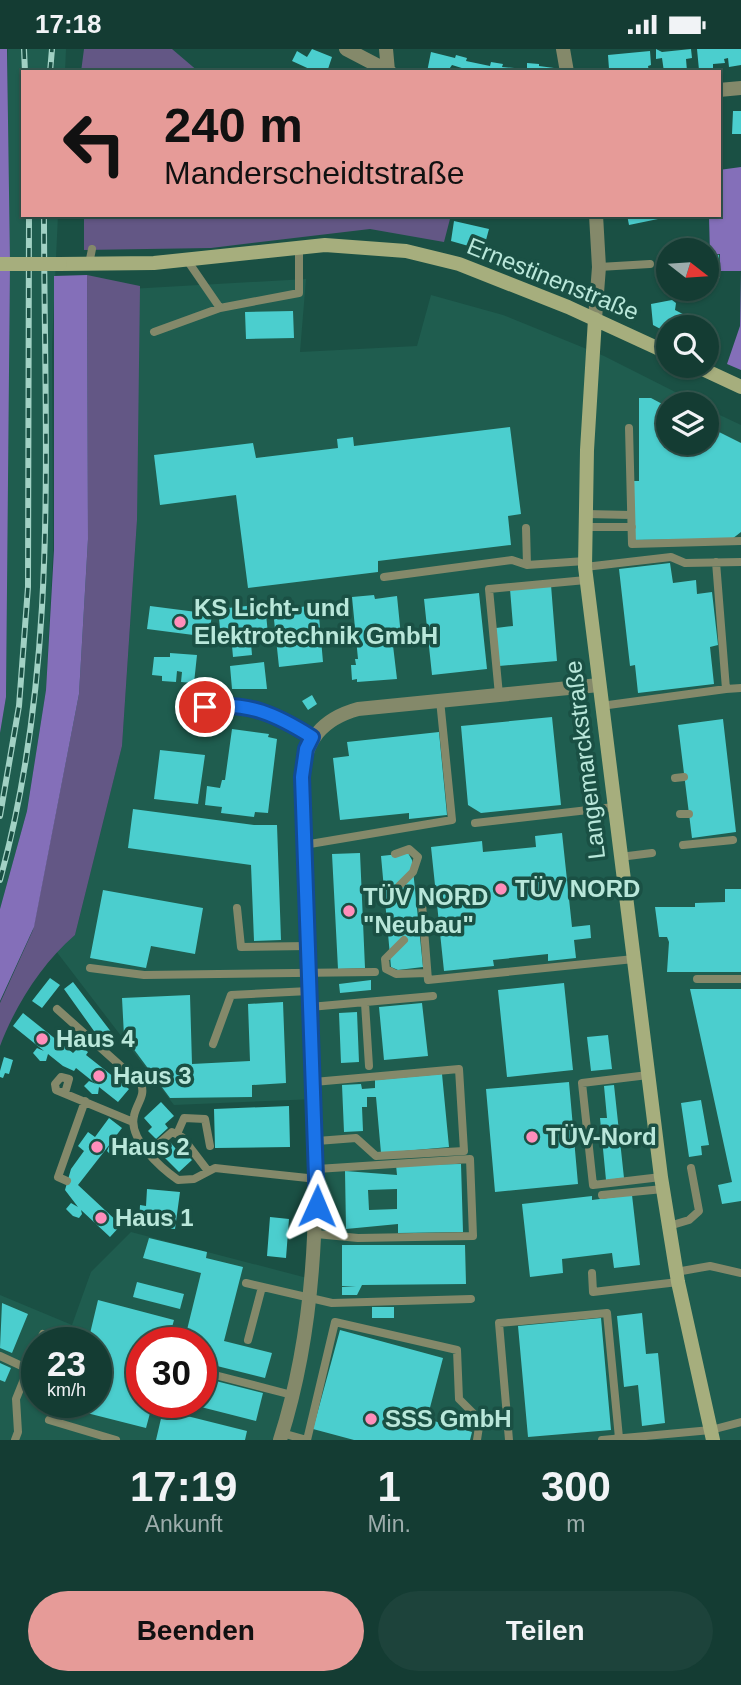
<!DOCTYPE html>
<html lang="de">
<head>
<meta charset="utf-8">
<style>
  :root { --surface:#143c33; --page:#1d433b; --text:#f1f3f6; --muted:#9dadac; --line:#33564e; --accent:#e69b98 }
  body { margin:0; font-family:Arial,sans-serif; background:var(--page); color:var(--text); height:100vh; display:flex; flex-direction:column; font-size:26px; white-space:nowrap }
  * { box-sizing:border-box; margin:0 }
  p { font-size:23px; color:var(--muted) }
  .icon { flex:none; width:38px; height:38px; fill:none; stroke:currentColor; stroke-width:2; stroke-linecap:round; stroke-linejoin:round }
  .map { position:relative; height:1391px; overflow:hidden }
  .side { display:flex; flex-direction:column; background:var(--surface); flex:1 }
  .side>* { flex:none }
  .guide { position:absolute; left:21px; top:21px; width:700px; height:147px; border-radius:0px; box-shadow:0 2px 5px #0004,0 0 0 2px var(--line); background:#e69b98; color:#111; overflow:hidden }
  .needle { width:46px; rotate:107deg }
  .fabs { position:absolute; left:656px; top:189px; display:grid; gap:14px }
  .fabs a { display:grid; place-items:center; width:63px; height:63px; border-radius:50%; background:var(--surface); box-shadow:0 2px 5px #0004,0 0 0 2px var(--line); font-size:35px }
  .speed { position:absolute; left:21px; top:1278px; display:flex; gap:14px; font-size:35px; font-weight:700; text-align:center }
  .speed>* { display:grid; place-content:center; width:91px; height:91px; border-radius:50%; background:var(--surface); box-shadow:0 2px 5px #0004,0 0 0 2px var(--line); line-height:1 }
  .speed small { font-size:18px; font-weight:400 }
  .speed .limit { border:10px solid #d22; background:#fff; color:#111 }
  .pin { position:absolute; display:grid; place-items:center; width:60px; height:60px; color:#fff; margin:-30px; border:4px solid #fff; border-radius:50%; box-shadow:0 2px 7px #0007 }
  .me { position:absolute; width:77px; margin:-38px; rotate:1deg; stroke-linejoin:round; filter:drop-shadow(0 0 5px #0008) }
  .turn { display:flex; align-items:center; gap:24px; height:147px; padding:0 28px; font-size:32px }
  .turn .icon { width:91px; height:91px; stroke-width:2.5 }
  .turn b { display:block; font-size:49px; line-height:60px }
  .eta { display:flex; justify-content:space-evenly; align-items:center; height:119px; text-align:center }
  .eta b { font-size:42px; font-weight:700; line-height:49px }
  .primary-button { display:flex; gap:14px; margin-top:auto; padding:14px 28px }
  .primary-button a { flex:1; height:80px; border-radius:42px; background:var(--accent); color:#111; font-size:28px; font-weight:700; line-height:80px; text-align:center }
  .primary-button a+a { background:var(--page); color:var(--text) }
  .status { display:flex; justify-content:space-between; align-items:center; height:49px; padding:0 35px; background:var(--surface); direction:ltr }
  .status svg { height:19px; fill:currentColor }
  .map>svg:first-child { display:block }
  .built { fill:#1f5d4f; fill-rule:evenodd }
  .green { fill:#635785 }
  .forest { fill:#846fb9 }
  .building { fill:#4bcece; fill-rule:evenodd }
  .lines { fill:none; stroke-linecap:round; stroke-linejoin:round }
  .lane { stroke:#84896a; stroke-width:8 }
  .street { stroke:#84896a; stroke-width:14 }
  .secondary { stroke:#a6ae7d; stroke-width:14 }
  .rail-casing { stroke:#a1d1c4; stroke-width:6 }
  .rail { stroke:#1a5044; stroke-width:3.5; stroke-dasharray:10; stroke-linecap:butt }
  .secondary-bridge { stroke:#a6ae7d; stroke-width:14 }
  .route-casing { stroke:#114b97; stroke-width:18 }
  .route { stroke:#1a73e8; stroke-width:12 }
  .poi-dot { fill:#ff8ebb; stroke:#1a5044; stroke-width:2.5 }
  .labels { text-anchor:middle; stroke-width:7; stroke-linejoin:round; paint-order:stroke }
  .street-label { font-size:24px; fill:#b9e7da; stroke:#1a5044 }
  .poi-label { font-size:24px; font-weight:bold; fill:#b9e7da; stroke:#1a5044; text-anchor:start }
</style>
</head>
<body>
<div class="status"><b>17:18</b><svg viewBox="0 0 49 12"><path d="M0 12V9h3v3zM5 12V6h3v6zM10 12V3h3v9zM15 12V0h3v12zM26 1h20v11H26zM47 4h2v5h-2z"/></svg></div>
<div class="map">
<svg width="741" height="1391" viewBox="0 0 741 1391">
  <rect width="100%" height="100%" fill="#1a5044"/>
  <path class="built" d="M8,0H66L65,23H23V166H58L52,296L53,503L46,641L27,762L0,860V684L6,648Z
    M306,230L300,303L417,297L431,246L503,266L604,307L699,355H668V394H707V360L741,376V1391H0V1246L72,1276L91,1223L131,1183L311,1230L316,1050L174,1056L56,902L75,886L122,697L137,471L129,240ZM37,1293H96V1353H37ZM142,1293H201V1353H142Z"/>
  <path class="green" d="M84,0H172L199,23H81Z
    M84,166H451L444,193L370,180L211,199L84,201Z
    M87,226L140,237L137,471L122,697L75,886C42,914 15,957 0,997V954L33,881L79,645L88,490Z"/>
  <path class="forest" d="M0,0H7L10,214L6,648L0,684Z
    M741,118V321L727,315L740,277L741,222H720V205L710,206L709,168L701,166H719V121Z
    M87,226L88,490L79,645L34,878L0,952V860L27,762L46,641L54,501V227Z"/>
  <path class="building" d="M312,0L332,8L327,23H316L292,12L297,2L307,8Z
    M656,0L662,3L691,0L692,9L686,10L687,22L664,23L662,9L656,10Z
    M697,0H741V16L729,18L728,9L724,10L725,14L713,15V19L699,21Z
    M650,2L651,16L648,17L649,23H613L609,20L608,6Z
    M431,3L455,9L456,6L467,9L466,12L490,17L491,13L503,15L502,18L527,20V14L539,15V17L554,19L555,23H465V20L452,16L447,23H427Z
    M733,62H741V85H732Z
    M627,166H657L658,170L629,176Z
    M454,172L489,180L486,191L475,188L472,198L451,192Z
    M719,206L720,229H710L708,207Z
    M672,251L676,254L675,261L716,282L707,300V278H668V284L653,276L651,255Z
    M293,262L294,289L246,290L245,263Z
    M639,349H651L668,358V394H707V377L741,394V483L732,490L628,491V432H639Z
    M510,378L521,465L508,467L511,496L378,512V523L248,539L236,446L160,456L154,406L253,394L256,409L338,399L337,390L353,388L354,397Z
    M670,514L673,534L696,531L697,545L712,543L718,596L710,598L714,635L638,644L635,616L630,617L619,520Z
    M551,536L557,612L499,617L496,579L513,577L510,540Z
    M479,544L487,620L432,626L424,550Z
    M374,546L375,550L397,547L401,587L392,588L397,630L357,633V630L352,631L351,616H356L355,610H358L352,548Z
    M265,555L268,585L221,589L218,560Z
    M318,556L323,613L279,618L273,561Z
    M150,557L212,565L209,588L147,580Z
    M251,594L252,606L233,608L232,597Z
    M170,604L197,606L194,634L181,633L182,623L177,622L176,633L162,632V627L152,626L154,608H170Z
    M264,613L267,640H232L230,617Z
    M312,646L317,655L308,661L302,652Z
    M552,668L561,756L481,764L468,756L461,677Z
    M723,670L736,783L692,789L678,676Z
    M232,680L269,685L268,688L277,690L268,764L255,763L254,768L221,764L222,758L205,756L207,737L220,739L222,731H225Z
    M439,683L447,766L409,770V764L340,771L333,709L349,707L347,693Z
    M160,701L205,706L198,755L154,750Z
    M133,760L254,776H277L281,891L254,892L251,816L128,799Z
    M562,784L572,878L590,876L591,889L574,891L576,909L548,912V905L493,911L494,917L444,922L431,798L482,792L483,803L536,798L535,787Z
    M360,804L365,919L338,920L332,805Z
    M408,804L412,811L423,918L398,921L391,918L381,807Z
    M725,840H741V923H667L669,893L667,888H659L655,858H695V854L725,853Z
    M103,841L203,859L195,905L151,897L146,919L90,909Z
    M50,929L60,936L42,959L32,952Z
    M371,931V941L340,944L339,935Z
    M73,933L115,988L104,996L64,940Z
    M564,934L573,1021L507,1028L498,941Z
    M690,940H741V1152L722,1155L718,1136L732,1133Z
    M190,946L192,1015L250,1012L248,955L283,953L286,1034L252,1036V1048L170,1049L124,987L122,949Z
    M422,954L428,1007L384,1011L379,958Z
    M357,963L359,1013L341,1014L339,964Z
    M23,964L73,1004L80,997L88,1003L86,1006L129,1040L118,1053L99,1038L98,1045H92L84,1037L89,1032L96,1035L76,1019L74,1022L63,1017L48,1005L46,1012H40L33,1004L37,999L44,1002L13,977Z
    M608,986L612,1020L591,1022L587,988Z
    M4,1008L13,1011L9,1025L5,1024L3,1029L0,1028V1022Z
    M442,1025L449,1098L381,1104L376,1048H367V1058H362L363,1082L344,1083L342,1036L361,1035L362,1040L375,1039V1031Z
    M569,1033L578,1135L495,1143L486,1040Z
    M614,1036L624,1129L606,1131L600,1069H607L604,1037Z
    M701,1051L709,1096L701,1097L702,1106L689,1108L681,1054Z
    M161,1053L174,1067L165,1075L168,1079L156,1090L148,1082L152,1078L144,1069Z
    M289,1057L290,1098L215,1099L214,1060Z
    M109,1069L122,1079L112,1092L120,1093L119,1099L112,1107L107,1102L110,1095L78,1136L121,1176L110,1188L81,1161L82,1165L79,1169L73,1167L66,1160L71,1154L78,1158L65,1141L71,1120L84,1102L78,1097L88,1083L95,1088Z
    M170,1093L182,1107L185,1104L192,1111L179,1123L159,1103Z
    M461,1115L463,1183L398,1184V1175L346,1180L345,1122L397,1126L396,1116ZM397,1140V1160L369,1161L368,1141Z
    M147,1140L180,1143L175,1180L139,1177L140,1156L146,1157Z
    M632,1146L640,1216L614,1219L612,1204L562,1210L563,1224L530,1228L522,1155L592,1147V1151Z
    M270,1168L289,1170L286,1209L267,1207Z
    M149,1189L207,1203L206,1209L243,1218L224,1292L272,1304L265,1329L201,1313V1293H184L201,1224L143,1209Z
    M342,1196H465L466,1235L362,1236L357,1246H342V1238H356L342,1237Z
    M137,1233L184,1245L180,1260L133,1248Z
    M98,1251L174,1271L168,1293H142V1353H153L146,1379L71,1360L73,1353H96V1293H88Z
    M2,1254L28,1265L12,1304L0,1299Z
    M372,1258H394V1269H372Z
    M642,1264L646,1305L658,1304L665,1374L642,1377L638,1336L624,1338L617,1267Z
    M601,1269L611,1381L528,1388L518,1277Z
    M340,1281L443,1309L427,1370L472,1383L470,1391H354L313,1380Z
    M0,1314L11,1319L5,1333L0,1331Z
    M204,1329L263,1344L256,1372L197,1357L201,1353Z
    M163,1361L247,1382L245,1391H156Z"/>
  <g class="lines">
    <path class="lane" d="M187,211L220,259
      M89,215L92,200
      M599,218L650,215
      M154,283L220,259L299,244V199
      M629,379L632,495L741,492
      M586,465L631,466
      M585,478H632
      M526,479L527,516L585,512
      M585,518L671,508L685,514L741,513
      M384,528L512,511L527,516
      M726,640L741,639
      M499,646L489,540L586,531
      M601,657L726,640L716,513
      M675,729L684,728
      M680,765H689
      M475,774L614,758
      M304,796L452,771L440,651
      M683,796L733,791
      M395,805L409,800L418,808L413,823L399,837
      M620,808L652,804
      M422,855L428,931L634,910
      M237,859L241,898L308,897
      M404,891L385,910L386,920L396,925L427,924
      M90,919L144,926L375,923
      M697,930H741
      M365,954L369,1017
      M310,958L433,947
      M57,960L141,1035C146,1047 136,1055 134,1067C128,1090 161,1119 178,1131L194,1130L215,1119L317,1130
      M213,995L231,946L309,942
      M648,1026L582,1034L593,1136L661,1128
      M314,1033L459,1020L464,1102L376,1107L356,1089L317,1092
      M65,1044L69,1030L61,1028L55,1035L56,1041L133,1073
      M177,1085L184,1069L205,1070L210,1097
      M149,1103L172,1083L182,1088L208,1122
      M67,1132L58,1128L85,1052
      M602,1146L663,1140
      M669,1177L689,1171L699,1162L691,1119
      M316,1185L358,1189L473,1187L470,1110L317,1120
      M676,1223L710,1217L741,1224
      M592,1224L593,1243L678,1233
      M246,1234L332,1254L471,1250
      M248,1291L262,1238
      M39,1293L43,1285
      M0,1307L26,1319
      M207,1324L292,1346
      M49,1371L116,1391
      M282,1384L307,1391
      M15,1391L18,1383L16,1350L37,1298
      M307,1391L335,1273L457,1301L459,1350L480,1371L477,1391
      M509,1391L499,1274L607,1264L619,1389
      M602,1391L711,1381L741,1373"/>
    <path class="street" d="M346,0L390,23
      M386,0L388,22
      M563,0L567,23
      M719,41L741,39
      M595,270L599,218L596,166
      M188,661C242,652 266,659 312,688
      M280,1391C324,1254 317,1113 311,971C307,890 304,809 302,728C305,691 322,670 358,660L599,636"/>
    <path class="secondary" d="M60,215L154,214L325,196L406,202L459,215L568,258L668,304
      M595,270L587,401L585,518L661,1128L678,1233L713,1391
      M696,317L741,338"/>
    <defs>
      <path id="rail" d="M24,0L25,23
        M50,23L52,0
        M0,767L19,657L28,538L29,166
        M0,831C60,614 44,389 44,166"/>
    </defs>
    <use href="#rail" class="rail-casing"/>
    <use href="#rail" class="rail"/>
    <path class="secondary-bridge" d="M0,215H60"/>
  </g>
  <g class="lines">
    <defs>
      <path id="route" d="M205,658C248,652 277,666 312,688L306,700L302,728L317,1157"/>
    </defs>
    <use href="#route" class="route-casing"/>
    <use href="#route" class="route"/>
  </g>
  <g class="poi-dot">
    <circle cx="180" cy="573" r="7"/>
    <circle cx="501" cy="840" r="7"/>
    <circle cx="349" cy="862" r="7"/>
    <circle cx="42" cy="990" r="7"/>
    <circle cx="99" cy="1027" r="7"/>
    <circle cx="532" cy="1088" r="7"/>
    <circle cx="97" cy="1098" r="7"/>
    <circle cx="101" cy="1169" r="7"/>
    <circle cx="371" cy="1370" r="7"/>
  </g>
  <g class="labels">
    <g class="street-label">
      <text transform="translate(553 230) rotate(22)" y="8">Ernestinenstraße</text>
      <text transform="translate(585 711) rotate(-97)" y="8">Langemarckstraße</text>
    </g>
    <g class="poi-label">
      <text x="194" y="567">KS Licht- und<tspan x="194" dy="28">Elektrotechnik GmbH</tspan></text>
      <text x="515" y="848">TÜV NORD</text>
      <text x="363" y="856">TÜV NORD<tspan x="363" dy="28">"Neubau"</tspan></text>
      <text x="56" y="998">Haus 4</text>
      <text x="113" y="1035">Haus 3</text>
      <text x="546" y="1096">TÜV-Nord</text>
      <text x="111" y="1106">Haus 2</text>
      <text x="115" y="1177">Haus 1</text>
      <text x="385" y="1378">SSS GmbH</text>
    </g>
  </g>
</svg>
<div class="fabs">
<a><svg class="needle" viewBox="-14 -14 28 28"><path d="M0-13l5 13h-10z" fill="#e53935"/><path d="M0 13l5-13h-10z" fill="#9dadac"/></svg></a>
<a><svg class="icon" aria-label="search" viewBox="0 0 24 24"><circle cx="10" cy="10" r="6"/><path d="M15 15l6 6"/></svg></a>
<a><svg class="icon" aria-label="layers" viewBox="0 0 24 24"><path d="M12 4l9 5-9 5-9-5zM3 14l9 5 9-5"/></svg></a>
</div>
<div class="speed"><div>23<small>km/h</small></div><div class="limit">30</div></div>
<div class="pin" style="left:205px;top:658px;background:#d93025"><svg class="icon" aria-label="arrive" viewBox="0 0 24 24"><path d="M6 21V4h12l-3 4 3 4H6"/></svg></div>
<svg class="me" style="left:317px;top:1157px" viewBox="-20 -20 40 40"><path d="M0-17L14 15 0 8-14 15z" fill="#1a73e8" stroke="#fff" stroke-width="4"/></svg>
<div class="guide">
<div class="turn"><svg class="icon" aria-label="left" viewBox="0 0 24 24"><path d="M17 20v-9H6M10 6l-5 5 5 5"/></svg><div><b>240 m</b>Manderscheidtstraße</div></div>
</div>
</div>
<section class="side">
<div class="eta">
<div><b>17:19</b><p>Ankunft</p></div>
<div><b>1</b><p>Min.</p></div>
<div><b>300</b><p>m</p></div>
</div>
<div class="primary-button"><a>Beenden</a><a>Teilen</a></div>
</section>
</body>
</html>
